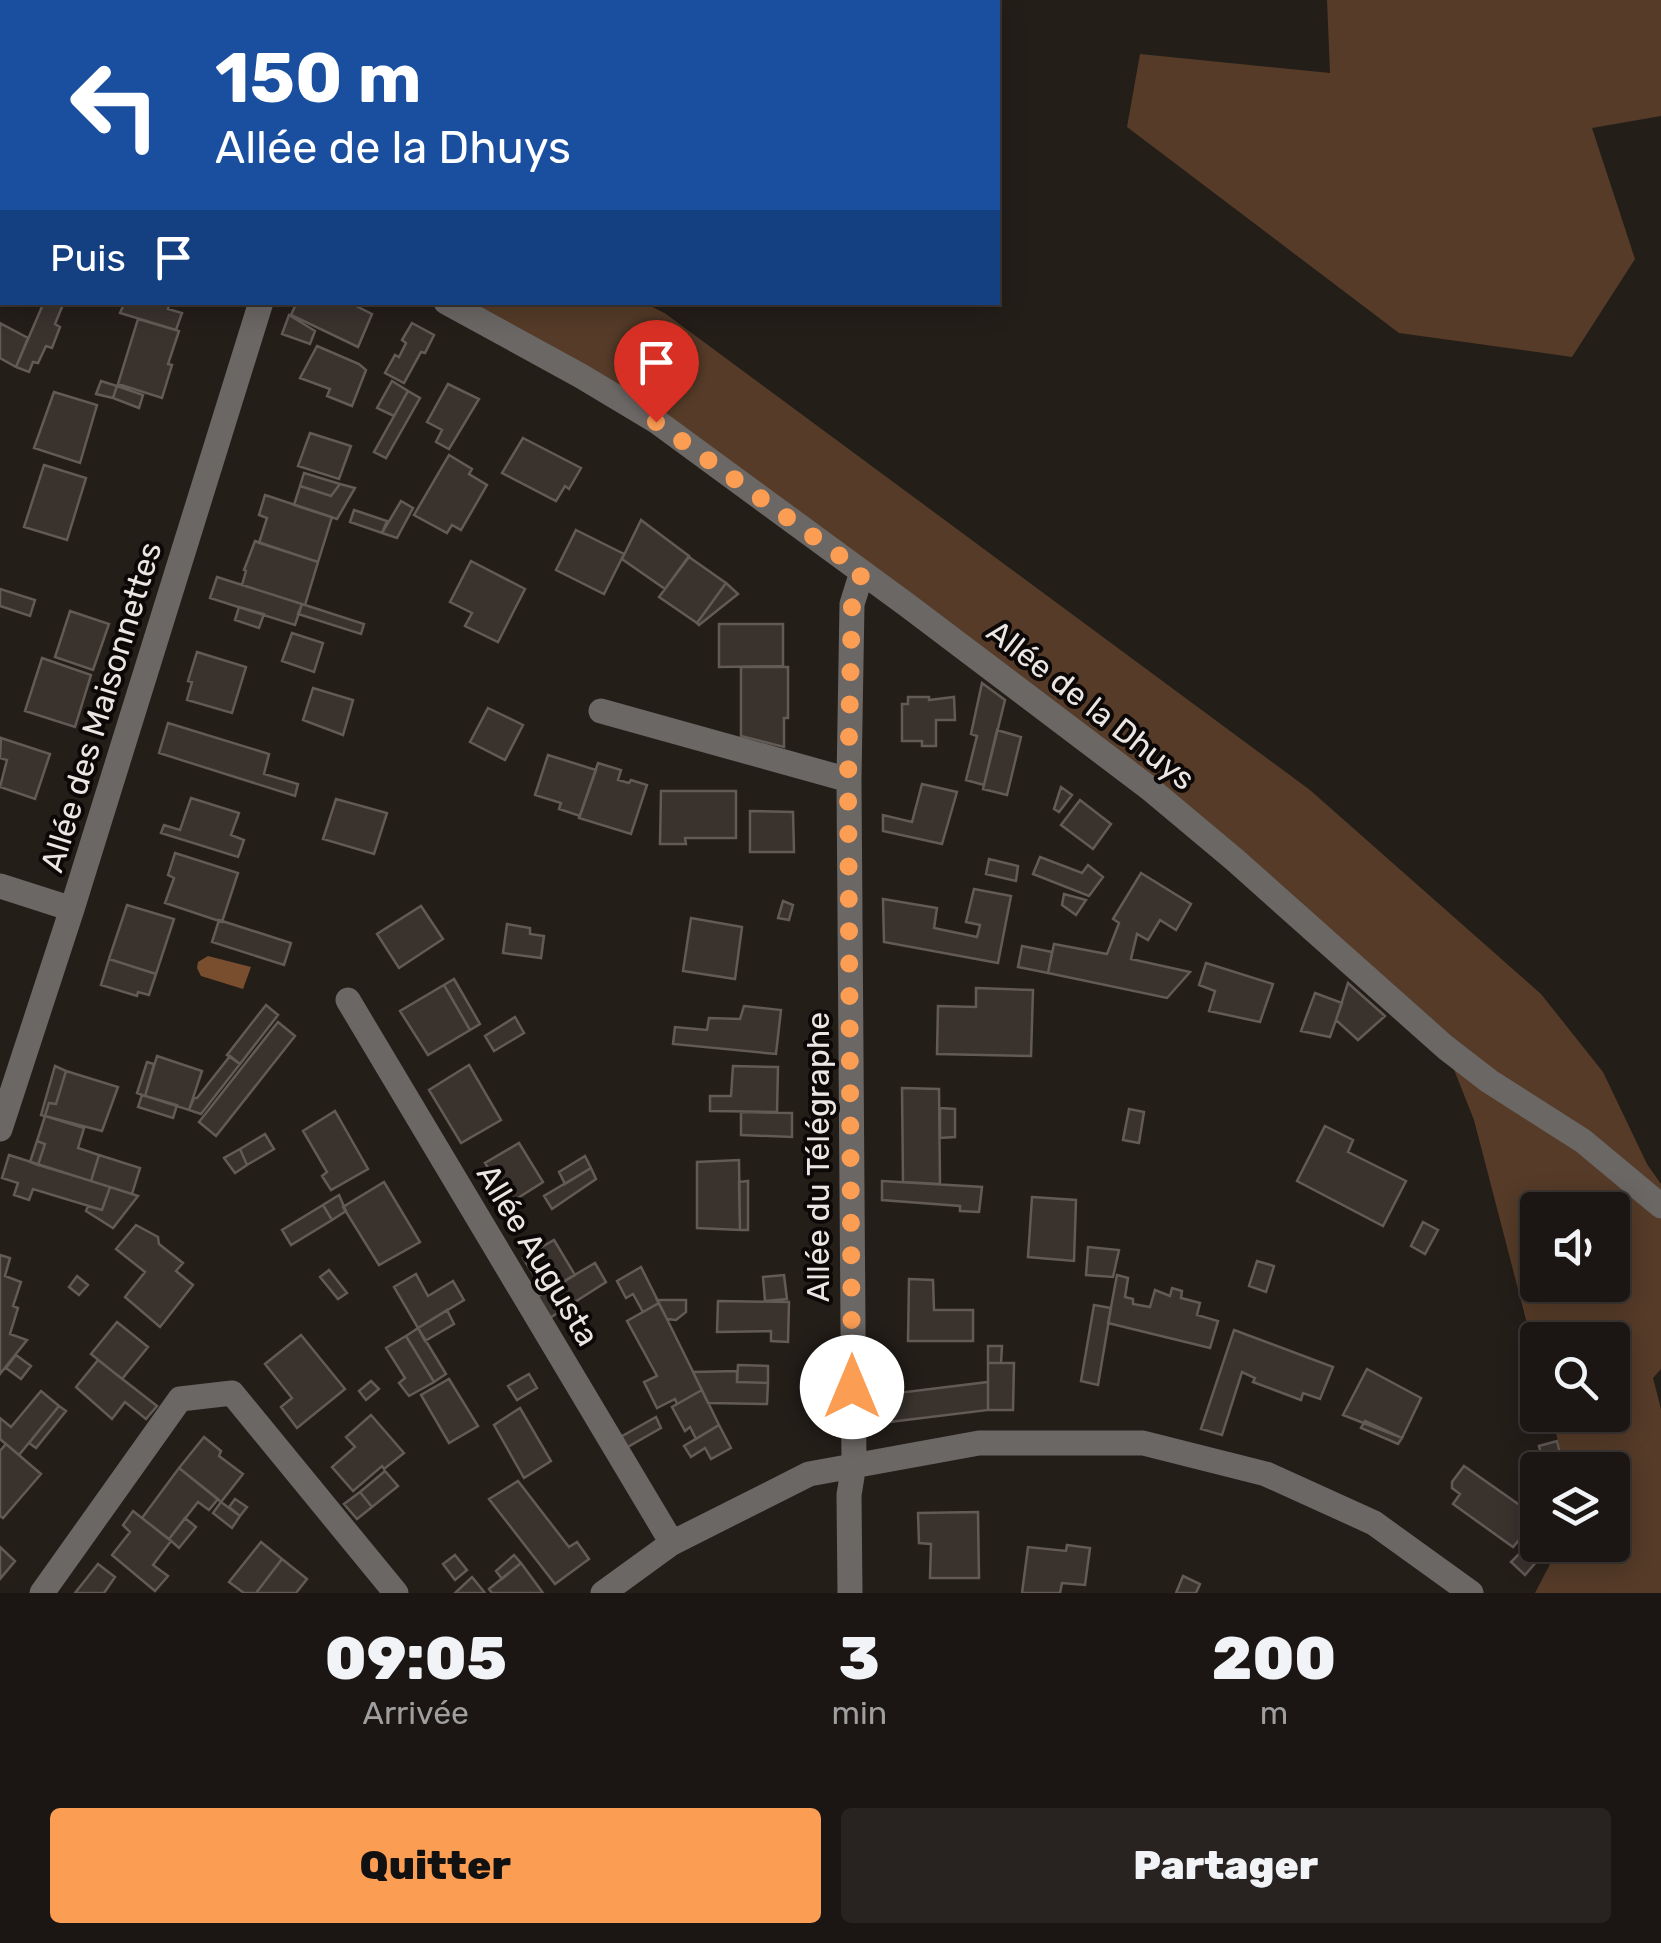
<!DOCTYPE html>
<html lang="fr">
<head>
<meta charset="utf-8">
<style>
  :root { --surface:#1b1613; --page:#282321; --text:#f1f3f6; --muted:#a09fa0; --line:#393533; --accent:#fc9d54 }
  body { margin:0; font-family:Rubik,sans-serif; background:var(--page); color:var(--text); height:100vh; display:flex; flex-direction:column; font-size:38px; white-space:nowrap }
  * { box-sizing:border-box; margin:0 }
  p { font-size:32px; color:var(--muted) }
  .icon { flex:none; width:55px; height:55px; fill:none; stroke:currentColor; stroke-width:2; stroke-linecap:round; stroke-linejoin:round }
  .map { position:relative; height:1593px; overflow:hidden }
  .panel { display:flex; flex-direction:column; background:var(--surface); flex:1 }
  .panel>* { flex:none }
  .top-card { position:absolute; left:0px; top:0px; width:1000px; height:305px; box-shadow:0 5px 25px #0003,0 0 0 2px var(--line); background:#1a4fa0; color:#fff; overflow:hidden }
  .controls { position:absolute; left:1520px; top:1192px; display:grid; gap:20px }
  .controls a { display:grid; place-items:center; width:110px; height:110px; border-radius:10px; background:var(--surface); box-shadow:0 5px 25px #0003,0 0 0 2px var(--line); font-size:50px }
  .pin { position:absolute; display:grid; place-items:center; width:85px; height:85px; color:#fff; margin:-102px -42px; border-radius:50% 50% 50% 0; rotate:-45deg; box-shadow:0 0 10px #0007 }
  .pin .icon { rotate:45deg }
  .me { position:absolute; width:110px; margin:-55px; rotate:0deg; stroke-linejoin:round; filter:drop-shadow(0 0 8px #0008) }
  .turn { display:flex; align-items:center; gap:35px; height:210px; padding:0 50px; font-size:45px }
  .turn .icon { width:130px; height:130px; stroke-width:2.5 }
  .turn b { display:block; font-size:70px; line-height:85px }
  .then { display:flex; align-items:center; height:95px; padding:0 50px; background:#0003; gap:20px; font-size:38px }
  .eta { display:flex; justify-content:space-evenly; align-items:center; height:170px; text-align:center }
  .eta b { font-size:60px; font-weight:800; line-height:70px }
  .button { display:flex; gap:20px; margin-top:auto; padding:20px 50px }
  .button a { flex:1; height:115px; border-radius:10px; background:var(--accent); color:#111; font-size:40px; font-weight:800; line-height:115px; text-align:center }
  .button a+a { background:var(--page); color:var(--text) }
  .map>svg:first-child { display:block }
  .green { fill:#553b28; fill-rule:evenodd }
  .water { fill:#794e2e }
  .building { fill:#39322d; stroke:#625a54; stroke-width:2.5 }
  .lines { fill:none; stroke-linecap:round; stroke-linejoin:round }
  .street { stroke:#6b6765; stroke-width:25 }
  .route { stroke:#fc9d54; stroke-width:18; stroke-dasharray:0 32.4 }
  .labels { text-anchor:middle; stroke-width:8; stroke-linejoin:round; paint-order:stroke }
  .street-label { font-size:32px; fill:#ebe6e3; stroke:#0b0807 }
</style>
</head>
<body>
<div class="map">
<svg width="1661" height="1593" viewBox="0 0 1661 1593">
  <rect width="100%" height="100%" fill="#241e19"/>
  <path class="green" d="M1327,0H1661V116L1592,128L1635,259L1572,357L1399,333L1127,127L1140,54L1330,73Z
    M442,303H645L666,314L1310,790L1541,994L1603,1072L1647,1164L1661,1184V1369L1653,1378L1661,1409V1593H1535L1560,1545H1612V1470H1566L1551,1415H1612V1340H1538L1537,1362L1474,1120L1445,1047L1235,860L657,421ZM1538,1210H1612V1285H1538Z"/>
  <path class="water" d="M208,956L251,967L243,989L201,976L197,968L198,962Z"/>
  <path class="building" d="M44,302H64L55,324L60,327L52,348L46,346L38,363L33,362L29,372L16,367Z
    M125,302H170L168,309L182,313L176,330L120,313Z
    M297,302H348L372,314L358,347L291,315Z
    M289,315L315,331L310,344L282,334Z
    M138,319L179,331L168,364L172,365L162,398L118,384Z
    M0,323L28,338L16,367L0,358Z
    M412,323L434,335L425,353L421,352L404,383L385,373L395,355L399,357L406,343L402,340Z
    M317,346L359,364L366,370L352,406L327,396L330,389L300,378Z
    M101,381L117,386L113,398L96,394Z
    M392,381L408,391L394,416L377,408Z
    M448,384L479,399L449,449L436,442L442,430L427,422Z
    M117,386L143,395L139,408L113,398Z
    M408,391L420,398L386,458L374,452Z
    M54,392L97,405L80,463L34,448Z
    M310,433L351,446L339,479L298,466Z
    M523,438L581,468L569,489L565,486L556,501L502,473Z
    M449,455L472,469L469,474L487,485L461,530L452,525L447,533L414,515Z
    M44,465L86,478L67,540L24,527Z
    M304,473L340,484L331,496L300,486Z
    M340,484L355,488L337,519L294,505L300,486L331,496Z
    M265,495L332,517L318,562L259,543L267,518L259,515Z
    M401,501L413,508L397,538L382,533Z
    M354,510L387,521L382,533L350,522Z
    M641,520L689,556L665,589L622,559Z
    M576,530L624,554L604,594L556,570Z
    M255,541L318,562L305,605L242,585L246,571L244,570Z
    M689,557L726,583L697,623L659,597Z
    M471,561L525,589L498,642L465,626L472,613L450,602Z
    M217,577L302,604L295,625L210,598Z
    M726,583L738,594L699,625L697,623Z
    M0,589L35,600L30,616L0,606Z
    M302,604L364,624L361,634L298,614Z
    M239,607L264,614L259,628L235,620Z
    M70,611L109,624L93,670L55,657Z
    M719,624H783V666L719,667Z
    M292,633L323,643L314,672L282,661Z
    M197,652L246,667L232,713L187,700L192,682L188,681Z
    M42,658L91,675L75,727L25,711Z
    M741,667H788V718H784V747L741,736Z
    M982,683L1005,700L984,785L966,780L977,736L971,734Z
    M313,688L353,700L343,735L303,720Z
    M908,697H929V700L954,697L955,720H936V746H922V741H902V704H908Z
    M488,708L523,725L505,760L470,742Z
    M168,723L269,754L264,774L298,784L295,796L159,753Z
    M997,730L1021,737L1007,795L983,789Z
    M1,738L50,754L35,799L0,787L7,760L0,758Z
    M548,755L596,770L580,816L559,809L561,803L535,795Z
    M598,763L621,770L618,780L629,783L631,780L647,785L631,834L579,818Z
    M922,784L957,792L942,844L883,831V815L912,822Z
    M1061,787L1072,795L1059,812L1054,809Z
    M661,791H736V838H685L686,844H660Z
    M191,798L239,813L231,835L244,840L238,857L161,833L164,825L180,830Z
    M336,799L387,813L374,854L323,839Z
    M1080,800L1111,824L1093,849L1061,825Z
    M750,811L793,812L794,852H750Z
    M175,853L238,873L222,922L165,903L174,878L168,875Z
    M1040,857L1082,873L1088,865L1103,877L1089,896L1033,874Z
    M989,859L1018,866L1016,881L986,874Z
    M1141,873L1191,904L1176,930L1160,920L1148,940L1137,934L1131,959L1190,972L1167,998L1048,973L1054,944L1107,954L1119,923L1113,919Z
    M974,889L1011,896L998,963L884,942L883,899L937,908L934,928L977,937L980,925L966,922Z
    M1064,894L1086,900L1076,915L1062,905Z
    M783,901L793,905L789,920L778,918Z
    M127,905L174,919L156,974L109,959Z
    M421,906L443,939L399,968L377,934Z
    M691,918L742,927L735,979L683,971Z
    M219,920L291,943L284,965L212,942Z
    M507,924L530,928V934L544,936L541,958L503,953Z
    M1022,946L1052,952L1048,973L1018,967Z
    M109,959L156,974L149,995L138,992L137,996L101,985Z
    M1206,963L1273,984L1260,1022L1209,1011L1215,991L1199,985Z
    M454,979L480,1024L470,1030L444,985Z
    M1348,983L1385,1016L1358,1040L1336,1020Z
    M444,985L470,1030L428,1055L400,1011Z
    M976,988L1033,990L1031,1056L937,1054L938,1006L976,1007Z
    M1315,993L1342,1003L1330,1037L1301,1031Z
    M266,1005L278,1015L240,1064L227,1055Z
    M744,1006L781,1010L776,1054L673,1044L675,1027L707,1030L709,1018L740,1019Z
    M515,1017L524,1033L494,1051L485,1036Z
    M278,1022L295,1036L216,1136L199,1122Z
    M157,1056L202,1071L189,1110L145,1096Z
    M230,1056L240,1064L201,1114L189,1110L194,1098H197Z
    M147,1062L154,1064L145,1096L137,1093Z
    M469,1065L501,1120L461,1143L429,1090Z
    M55,1066L66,1071L56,1104L49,1103L45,1116L41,1115Z
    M733,1066L778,1067L777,1112L710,1111V1096H731Z
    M66,1071L118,1087L102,1131L45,1116L49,1103L56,1104Z
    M902,1088L939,1089L940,1184L903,1182Z
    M142,1095L177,1105L173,1118L138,1107Z
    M940,1108L955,1109V1137L940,1138Z
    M1129,1109L1144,1112L1139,1143L1123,1140Z
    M335,1111L368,1169L331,1190L322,1176L327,1172L303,1131Z
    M741,1112L792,1113V1137L741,1135Z
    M45,1116L84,1128L78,1148L99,1155L91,1181L38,1165L45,1144L37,1141Z
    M1325,1126L1353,1140L1348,1152L1406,1181L1383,1226L1297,1181Z
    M265,1134L274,1149L247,1165L240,1149Z
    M37,1141L45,1144L38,1165L30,1162Z
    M519,1143L543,1182L510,1203L485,1163Z
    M240,1149L247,1165L235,1173L224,1158Z
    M9,1155L110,1187L102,1210L33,1189L29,1200L14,1195L18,1183L2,1178Z
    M99,1155L140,1168L132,1194L91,1181Z
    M585,1156L591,1168L565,1184L559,1172Z
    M739,1160L740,1230L697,1228V1162Z
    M591,1168L596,1179L552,1209L544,1196Z
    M748,1181V1230H740L739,1182Z
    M882,1181L982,1187L979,1212L960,1211V1206L882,1200Z
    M384,1182L420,1242L379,1265L343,1207Z
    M110,1187L138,1196L113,1228L86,1211L88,1206L102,1210Z
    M339,1195L346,1211L332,1220L323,1205Z
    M1032,1197L1076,1200L1074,1261L1028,1257Z
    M323,1205L332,1220L291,1245L282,1230Z
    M1423,1222L1438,1230L1425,1254L1411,1246Z
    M136,1225L158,1237L159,1244L183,1263L176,1271L193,1285L160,1327L125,1297L145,1272L116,1249Z
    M554,1240L575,1275L545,1293L523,1258Z
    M1088,1247L1119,1250L1113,1277L1086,1275Z
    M0,1255L10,1258L5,1276L21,1282L13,1306L18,1308L10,1334L27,1340L0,1374Z
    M1257,1261L1274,1266L1266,1292L1249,1286Z
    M595,1263L606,1282L545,1321L532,1300Z
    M641,1267L659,1303L643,1312L633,1294L626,1298L617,1281Z
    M329,1270L347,1293L338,1299L320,1277Z
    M416,1274L428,1296L453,1281L464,1300L418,1328L394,1287Z
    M784,1275L787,1299L765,1301L763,1277Z
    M1117,1275L1128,1278L1125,1297L1133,1299V1304L1150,1307L1155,1290L1170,1296L1172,1288L1182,1291L1181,1298L1200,1303L1197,1315L1218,1321L1210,1348L1108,1323Z
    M77,1276L88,1285L79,1295L69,1287Z
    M909,1279L933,1280L934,1310H973V1341H908Z
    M657,1300H686V1312L676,1320L667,1319Z
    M718,1301L789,1302L788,1342L771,1341V1331L717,1332Z
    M659,1303L702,1390L677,1404L675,1399L657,1408L644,1382L657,1376L627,1321Z
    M1094,1305L1111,1308L1098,1385L1081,1381Z
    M447,1310L454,1324L425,1341L418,1328Z
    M117,1322L148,1347L122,1379L91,1354Z
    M418,1328L446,1374L434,1382L406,1336Z
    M1234,1330L1333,1367L1320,1399L1303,1393L1301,1400L1253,1382L1255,1378L1242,1372L1222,1435L1201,1429Z
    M301,1335L345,1389L297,1428L281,1407L292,1398L265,1364Z
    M406,1336L434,1382L409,1396L399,1383L405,1378L386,1348Z
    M988,1346H1002L1001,1363H988Z
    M16,1355L31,1366L21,1379L6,1368Z
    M98,1360L157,1406L146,1419L125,1402L112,1419L76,1387Z
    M988,1363H1014L1013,1410H988Z
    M738,1365L768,1366V1383L737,1382Z
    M1367,1369L1421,1398L1402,1438L1343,1415Z
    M737,1371V1382L768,1383L767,1404L708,1403L693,1372Z
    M529,1374L537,1388L517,1400L508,1386Z
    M449,1379L478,1426L449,1443L421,1395Z
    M371,1381L379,1389L366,1400L359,1391Z
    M988,1382V1410L881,1423V1395Z
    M702,1390L719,1425L696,1439L690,1427L685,1431L672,1407Z
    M41,1391L59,1406L19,1455L0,1439V1418L11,1427Z
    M59,1406L66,1411L36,1448L29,1443Z
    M520,1408L551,1461L524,1478L494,1425Z
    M371,1415L404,1453L384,1469L382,1466L353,1491L332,1467L355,1447L346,1437Z
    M656,1417L661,1428L624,1449L617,1439Z
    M1365,1421L1402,1438L1398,1444L1361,1428Z
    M719,1425L731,1448L711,1459L705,1448L691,1457L684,1446Z
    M204,1437L221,1451L219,1456L243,1474L221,1502L179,1468Z
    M1557,1441L1564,1470H1545L1539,1446Z
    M6,1444L41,1474L3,1518L0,1516V1451Z
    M1464,1466L1538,1518L1513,1547L1453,1504L1460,1494L1452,1488V1482Z
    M179,1468L218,1499L209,1510L198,1502L169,1539L142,1518Z
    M385,1471L398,1486L372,1507L360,1492Z
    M518,1481L569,1547L577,1542L589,1559L555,1584L489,1499Z
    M360,1492L372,1507L357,1519L344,1504Z
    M235,1499L247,1507L240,1516L229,1507Z
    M221,1502L240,1516L232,1528L213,1513Z
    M133,1511L171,1541L153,1565L168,1576L155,1591L112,1555L130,1532L123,1525Z
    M978,1512L979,1578H930L931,1544L919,1543L918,1513Z
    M185,1518L196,1527L179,1548L169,1539Z
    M261,1542L282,1559L256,1593H244L229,1582Z
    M1531,1542L1544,1553L1525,1575L1511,1562Z
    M1067,1545L1090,1548L1085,1585L1062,1583L1060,1593H1022L1028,1547L1066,1551Z
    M0,1547L15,1561L0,1579Z
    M455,1555L467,1570L455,1580L443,1564Z
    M514,1555L521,1563L502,1579L496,1571Z
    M282,1559L307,1579L296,1593H256Z
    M521,1563L543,1593H492L489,1589Z
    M98,1564L115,1577L104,1593H75Z
    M1183,1576L1200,1584L1196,1593H1176Z
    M472,1577L485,1593H455Z"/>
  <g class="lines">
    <path class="street" d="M365,2L366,0
      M0,57L2,59
      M446,302L581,376L656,421L907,605L1149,788L1235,860L1445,1047L1489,1081L1583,1141L1661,1206
      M601,711L849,780
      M0,886L72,909
      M348,1000L672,1543
      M0,1129L72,909L261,302
      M42,1593L180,1399L232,1393L396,1593
      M603,1593L672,1543L809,1474L979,1443H1143L1266,1474L1374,1523L1471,1593
      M850,1593L849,1495L854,1464L849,780L852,604L862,572"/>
  </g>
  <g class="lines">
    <path class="route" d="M656,422L862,572L852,604L848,780L852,1387"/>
  </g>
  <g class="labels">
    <g class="street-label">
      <text transform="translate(1091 705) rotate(38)" y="11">Allée de la Dhuys</text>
      <text transform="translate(101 707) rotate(-73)" y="11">Allée des Maisonnettes</text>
      <text transform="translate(818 1157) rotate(-90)" y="11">Allée du Télégraphe</text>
      <text transform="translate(538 1255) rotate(59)" y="11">Allée Augusta</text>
    </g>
  </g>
</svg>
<div class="controls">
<a><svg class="icon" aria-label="sound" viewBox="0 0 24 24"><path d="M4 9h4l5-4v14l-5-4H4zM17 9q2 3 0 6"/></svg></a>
<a><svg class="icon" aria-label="search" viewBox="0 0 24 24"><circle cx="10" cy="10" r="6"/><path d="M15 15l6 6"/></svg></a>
<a><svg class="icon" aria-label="layers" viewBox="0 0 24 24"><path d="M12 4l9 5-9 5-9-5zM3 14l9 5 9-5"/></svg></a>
</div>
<div class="pin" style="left:656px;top:422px;background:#d93025"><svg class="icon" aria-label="arrive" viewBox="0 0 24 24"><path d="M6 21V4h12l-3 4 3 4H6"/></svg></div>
<svg class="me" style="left:852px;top:1387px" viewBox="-20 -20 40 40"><circle r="19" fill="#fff"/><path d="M0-13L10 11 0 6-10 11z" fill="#fc9d54"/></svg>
<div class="top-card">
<div class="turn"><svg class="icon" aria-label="left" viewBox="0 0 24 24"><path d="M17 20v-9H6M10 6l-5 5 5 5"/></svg><div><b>150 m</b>Allée de la Dhuys</div></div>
<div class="then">Puis<svg class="icon" aria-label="arrive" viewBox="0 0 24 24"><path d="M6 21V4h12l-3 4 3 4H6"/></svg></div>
</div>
</div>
<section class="panel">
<div class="eta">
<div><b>09:05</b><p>Arrivée</p></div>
<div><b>3</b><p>min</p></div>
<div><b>200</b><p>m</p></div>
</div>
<div class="button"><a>Quitter</a><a>Partager</a></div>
</section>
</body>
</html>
